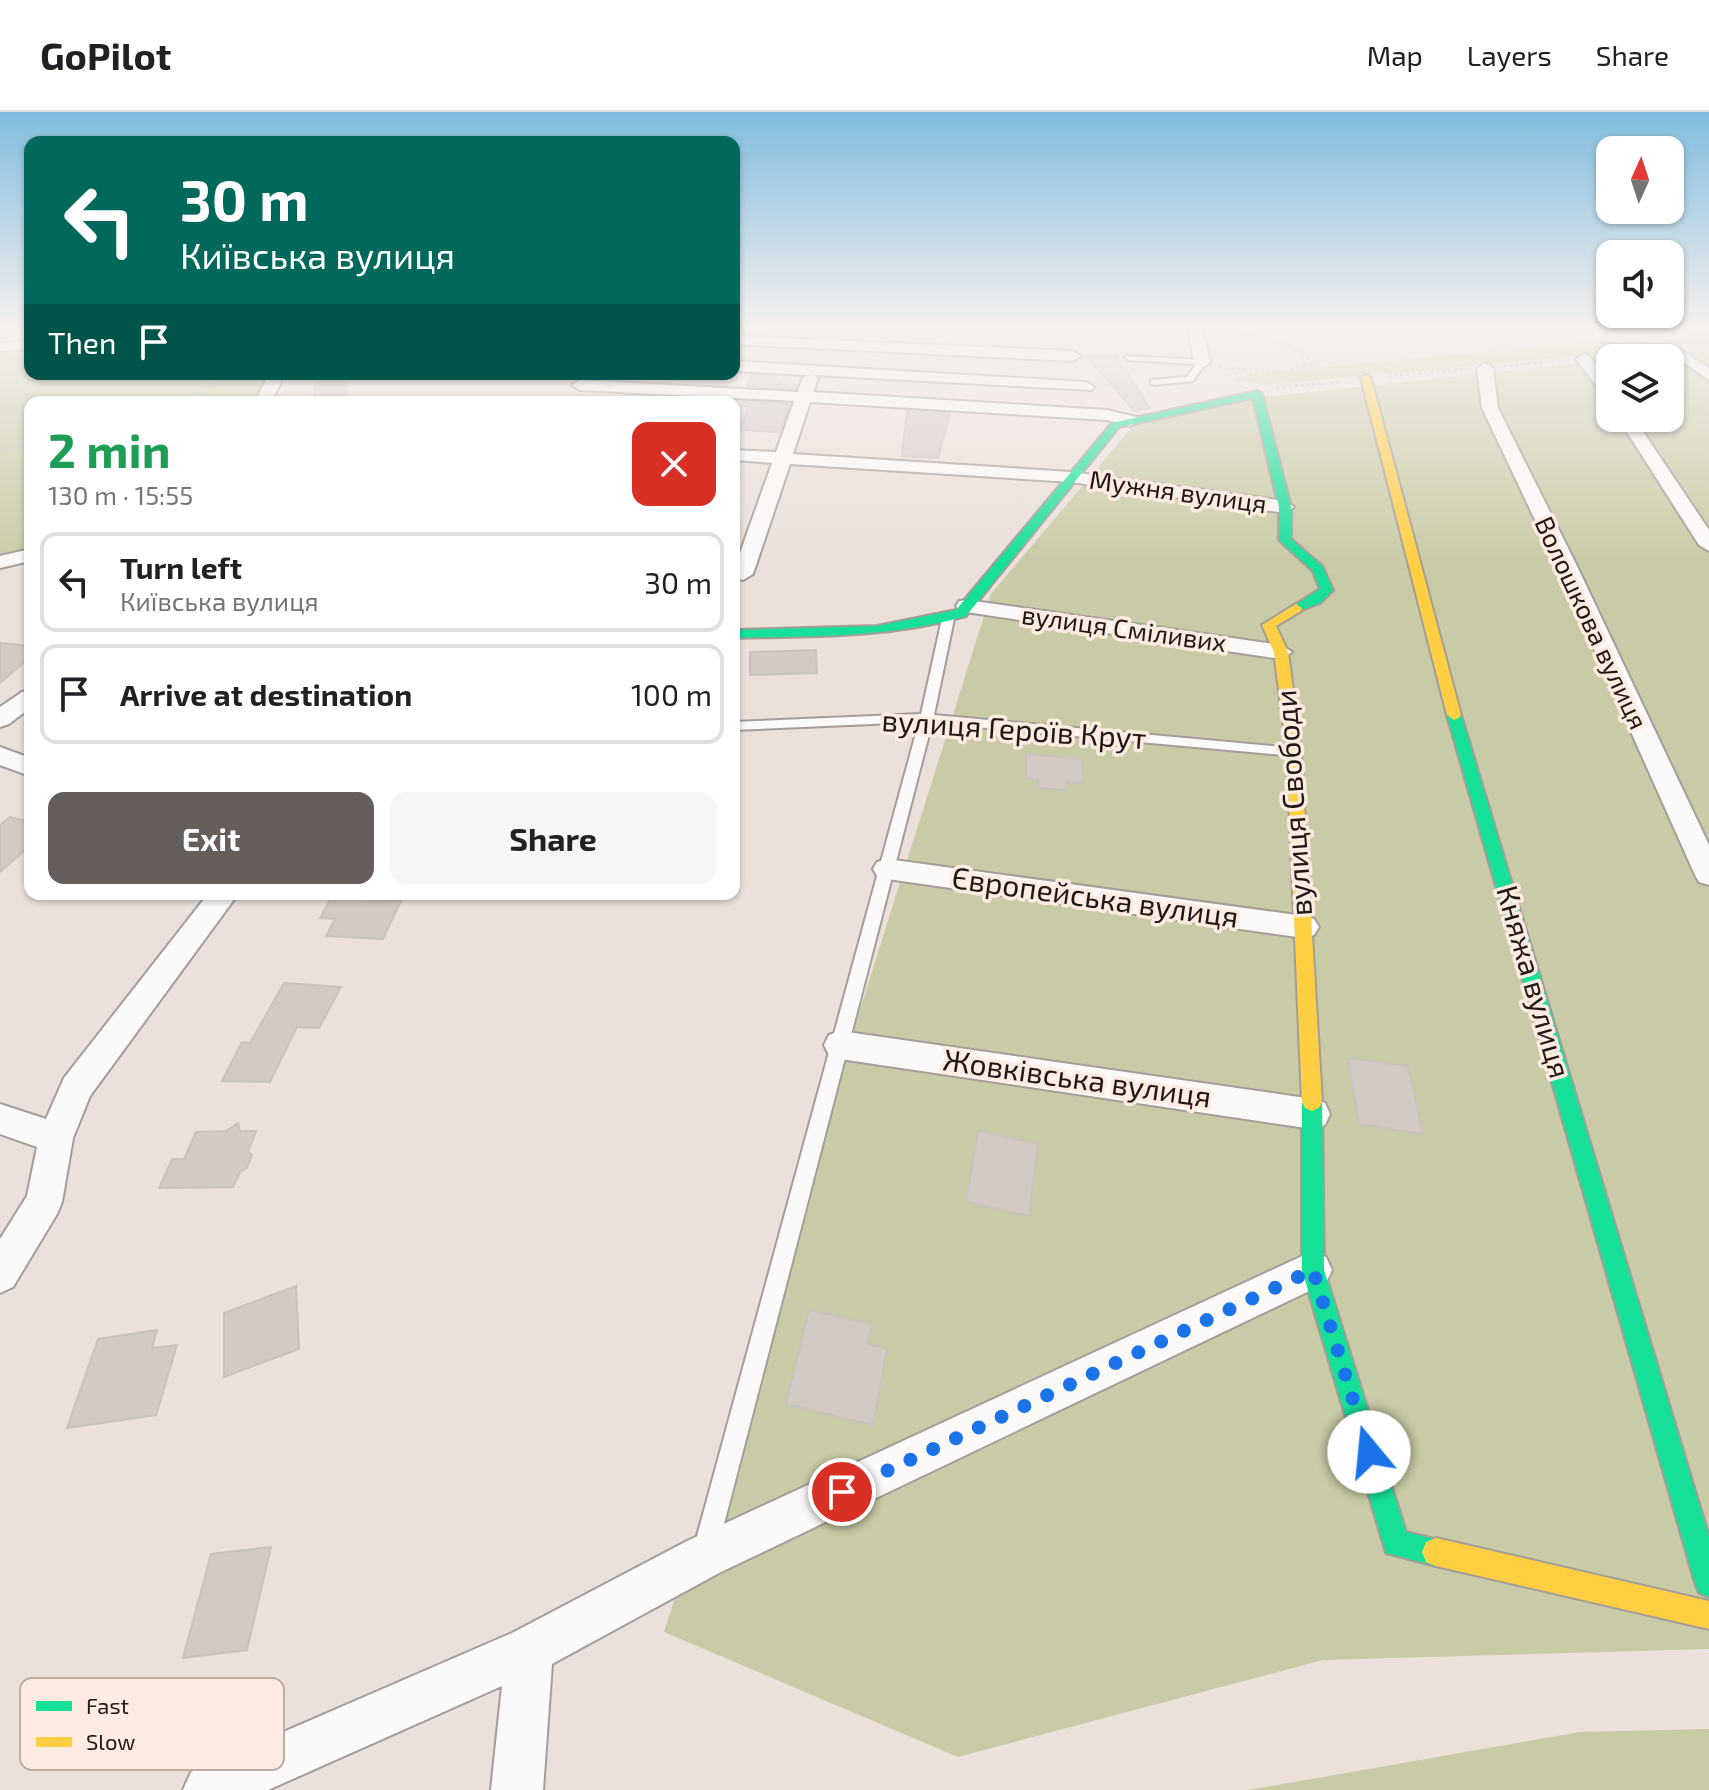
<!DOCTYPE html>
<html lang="en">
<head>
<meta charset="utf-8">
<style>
  :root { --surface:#fff; --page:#f6f6f6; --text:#202124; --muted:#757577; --line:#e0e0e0; --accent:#665e5a }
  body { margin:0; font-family:"Exo 2",sans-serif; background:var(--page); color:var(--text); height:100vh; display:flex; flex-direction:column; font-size:30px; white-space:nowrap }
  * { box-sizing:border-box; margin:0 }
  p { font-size:26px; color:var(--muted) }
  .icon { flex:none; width:44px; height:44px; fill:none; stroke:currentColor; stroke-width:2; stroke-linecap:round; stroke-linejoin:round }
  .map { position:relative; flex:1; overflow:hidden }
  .panel { position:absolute; left:24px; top:284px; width:716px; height:504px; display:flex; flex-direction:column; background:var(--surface); border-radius:16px; box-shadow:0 2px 6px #0004 }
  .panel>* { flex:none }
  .top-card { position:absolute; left:24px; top:24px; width:716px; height:244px; border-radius:16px; box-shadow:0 2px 6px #0004; background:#00695c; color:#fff; overflow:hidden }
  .needle { width:52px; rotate:3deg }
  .controls { position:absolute; left:1596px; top:24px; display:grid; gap:16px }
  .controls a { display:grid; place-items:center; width:88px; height:88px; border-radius:16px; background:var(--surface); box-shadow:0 2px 6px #0004; font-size:40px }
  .pin { position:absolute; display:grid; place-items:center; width:68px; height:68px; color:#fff; margin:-34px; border:4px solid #fff; border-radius:50%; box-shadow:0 2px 8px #0007 }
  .me { position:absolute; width:88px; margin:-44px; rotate:343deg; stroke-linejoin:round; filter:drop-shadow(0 0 6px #0008) }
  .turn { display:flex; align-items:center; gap:28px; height:168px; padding:0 24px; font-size:36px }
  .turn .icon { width:104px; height:104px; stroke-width:2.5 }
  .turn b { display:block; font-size:56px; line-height:68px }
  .then { display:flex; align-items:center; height:76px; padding:0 24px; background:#0003; gap:16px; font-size:30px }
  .round { display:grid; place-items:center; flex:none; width:84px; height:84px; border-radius:16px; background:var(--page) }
  .headline { display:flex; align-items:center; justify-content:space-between; height:136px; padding:0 24px }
  h1 { font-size:48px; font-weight:700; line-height:60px; color:#1e9e55 }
  .primary-button { display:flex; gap:16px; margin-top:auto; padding:16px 24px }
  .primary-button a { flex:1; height:92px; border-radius:16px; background:var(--accent); color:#fff; font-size:32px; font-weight:700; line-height:92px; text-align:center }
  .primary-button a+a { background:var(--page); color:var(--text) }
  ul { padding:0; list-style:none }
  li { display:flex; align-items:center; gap:24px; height:100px; margin:0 16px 12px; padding:0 8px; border:4px solid var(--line); border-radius:16px }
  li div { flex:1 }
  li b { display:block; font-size:30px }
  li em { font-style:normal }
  header { display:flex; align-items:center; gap:48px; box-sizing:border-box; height:112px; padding:0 40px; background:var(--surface); border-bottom:2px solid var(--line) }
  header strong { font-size:38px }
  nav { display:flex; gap:44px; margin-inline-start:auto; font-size:28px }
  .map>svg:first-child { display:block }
  .green { fill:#c9cba6 }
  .building { fill:#d3cac6; stroke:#cac2bd; stroke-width:2 }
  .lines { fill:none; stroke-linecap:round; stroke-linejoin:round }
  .lane-casing { stroke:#a59d99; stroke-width:4 }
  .street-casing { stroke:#a59d99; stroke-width:4 }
  .fast-casing { stroke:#a59d99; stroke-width:4 }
  .slow-casing { stroke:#a59d99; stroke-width:4 }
  .path { stroke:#c5c1bf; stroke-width:3; stroke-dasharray:4 2; stroke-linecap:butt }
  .lane { fill:#fcfaf9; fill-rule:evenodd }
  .street { fill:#fcfaf9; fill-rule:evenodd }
  .fast { fill:#16e098; fill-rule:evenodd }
  .slow { fill:#ffcf43; fill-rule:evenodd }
  .route { stroke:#1a73e8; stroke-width:14; stroke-dasharray:0 25.2 }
  .labels { text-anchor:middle; stroke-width:7; stroke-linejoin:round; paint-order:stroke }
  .far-street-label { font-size:26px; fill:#1f1815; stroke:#feebe1 }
  .street-label { font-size:30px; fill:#1f1815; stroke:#feebe1 }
  .key { fill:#feebe1; stroke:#bbaca4; stroke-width:2 }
  .key-label { font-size:22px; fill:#1f1815 }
</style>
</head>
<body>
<header>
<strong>GoPilot</strong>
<nav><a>Map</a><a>Layers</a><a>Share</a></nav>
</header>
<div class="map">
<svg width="1709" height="1678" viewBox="0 0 1709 1678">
  <rect width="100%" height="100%" fill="#ebe0da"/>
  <path class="green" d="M1709,219V232L1265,273L1236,268L1248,262Z
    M1709,238V1537L1323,1548L958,1645L664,1520L991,482L1138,308L1265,285L1610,248V306H1670V246H1632Z
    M30,239V262H274L262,290H30V436L0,443V241Z
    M1709,1617V1678H1248L1580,1620Z"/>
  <path class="building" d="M1116,243L1150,296L1134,299L1086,244Z
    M317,262H349L345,290H313Z
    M752,263L777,264L774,272L797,273L796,277L748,274Z
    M743,289L790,292L779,320L740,318L749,294H742Z
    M907,299L950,302L938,346L902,344Z
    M0,531L30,534V545L0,571Z
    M816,538L817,561L750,563V540Z
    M1026,642L1082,647L1083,671L1066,670V678L1038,676V668L1026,667Z
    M10,705L30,710V734L0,760V713Z
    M331,786L401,789L383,827L326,824L335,807L320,806Z
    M284,871L341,875L319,916L297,915L270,970L222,969L242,930L250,931Z
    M1348,946L1408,954L1423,1022L1359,1012Z
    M238,1011L240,1019H256L248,1040L252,1043L247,1056L240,1060L233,1075L159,1076L172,1047H184L196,1020L226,1019Z
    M978,1019L1038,1032L1029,1104L966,1090Z
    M296,1174L299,1237L224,1265V1201Z
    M809,1198L872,1212L868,1232L887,1237L873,1313L786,1292Z
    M157,1218L152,1236L177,1233L156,1303L67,1316L98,1227Z
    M271,1435L247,1538L183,1546L211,1442Z"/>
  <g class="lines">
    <defs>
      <path id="lane" d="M1125,244L1202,248L1206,250L1193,269L1154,273L1151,272V268L1187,265L1196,252L1128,248Z
        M948,504L954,507L934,603L1294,636L1301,640L1294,644L932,611L717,1439L714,1448L705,1451L696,1448L693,1439L919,610L734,618V610L921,602L942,507Z"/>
      <path id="street" d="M1188,215H1202L1210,250L1207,253L1202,255L1194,250Z
        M734,224L1073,239L1081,244L1073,249L734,232Z
        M30,229V237L0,239V231Z
        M1675,234L1709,256V268L1670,241L1668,238Z
        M1584,242L1589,244L1610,270V286L1604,284L1576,247Z
        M734,249L1086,270L1094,275L1092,278L814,263L818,267L813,280L1107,298L1136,305L1138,309L1130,314L1107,308L810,290L793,342L1071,360L1285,389L1294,395L1285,401L1071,370L790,352L753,462L743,468L736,466L734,458L772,351L734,348V338L776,340L794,289L580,278L572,273L580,268L798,280L802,267L807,263L734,259Z
        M1485,251L1493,256L1498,296L1576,452L1709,733V773L1699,770L1695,763L1556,452L1482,296L1477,256Z
        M269,262H285L271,290H255Z
        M1618,306H1634L1709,418V439L1699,433Z
        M30,437V449L0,456V444Z
        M967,488L1281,533L1292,540L1281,547L959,499L956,494L959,489Z
        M30,578V596L9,612L0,615V595L22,580Z
        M0,635L30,646V664L0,653Z
        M887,747L1304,804L1314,807L1319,815L1314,823L1304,826L887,767L877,764L873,757L877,750Z
        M208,782H238L90,984L73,1026L62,1090L57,1102L13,1175L0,1181V1127L27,1084L37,1035L0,1022V992L46,1007L64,966Z
        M840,919L1313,987L1325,991L1330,1002L1325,1013L1313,1017L840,947L829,943L824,933L829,923Z
        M1313,1139L1326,1145L1332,1158L1326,1171L719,1461L552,1552L543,1678H491L502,1574L268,1678H183L191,1660L512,1521L687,1429Z"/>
      <path id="fast" d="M1257,279L1262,282L1291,395V427L1322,454L1333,478L1320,491L1296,500L1290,496L1320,477L1313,459L1279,428V395L1253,286L1119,315L966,504C889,526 813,524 734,526V518L877,514L956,498L1112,311Z
        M1454,598L1461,603L1709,1425V1485L1699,1481L1695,1471L1447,603Z
        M1312,981L1319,984L1322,990L1324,1158L1406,1420L1446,1430L1450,1440L1446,1450L1436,1454L1386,1441L1302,1158V990L1305,984Z"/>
      <path id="slow" d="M1366,263L1371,266L1461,603L1459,606L1454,608L1447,603L1361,266Z
        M1296,492L1302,496L1301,499L1276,514L1288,540L1301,640L1322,990L1319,996L1312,999L1305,996L1302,990L1287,640L1274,540L1262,513Z
        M1436,1426L1709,1489V1517L1436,1454L1426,1450L1422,1440L1426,1430Z"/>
    </defs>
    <use href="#lane" class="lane-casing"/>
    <use href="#street" class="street-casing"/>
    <use href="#fast" class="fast-casing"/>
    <use href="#slow" class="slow-casing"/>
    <path class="path" d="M1216,219C1252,223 1287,225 1314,252L1282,260L1218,255
      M1607,244L1657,239
      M1503,254L1565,248
      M1388,264L1466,257
      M1276,275L1342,270
      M176,290L237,262
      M0,339L30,331"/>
    <use href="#lane" class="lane"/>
    <use href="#street" class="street"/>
    <use href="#fast" class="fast"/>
    <use href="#slow" class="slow"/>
  </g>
  <linearGradient id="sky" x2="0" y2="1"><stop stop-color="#81bcdf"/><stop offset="0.48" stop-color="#f6f1ee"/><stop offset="1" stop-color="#f6f1ee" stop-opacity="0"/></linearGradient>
  <rect width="1709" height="450" fill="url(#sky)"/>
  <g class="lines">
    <path class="route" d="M842,1380L1313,1158L1369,1340"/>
  </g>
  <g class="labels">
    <g class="far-street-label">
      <text transform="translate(1178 380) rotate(8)" y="9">Мужня вулиця</text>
      <text transform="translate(1591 511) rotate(65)" y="9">Волошкова вулиця</text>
      <text transform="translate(1124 517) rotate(8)" y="9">вулиця Сміливих</text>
    </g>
    <g class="street-label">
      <text transform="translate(1014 618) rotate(4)" y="10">вулиця Героїв Крут</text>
      <text transform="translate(1294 691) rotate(-94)" y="10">вулиця Свободи</text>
      <text transform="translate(1095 786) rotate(8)" y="10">Європейська вулиця</text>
      <text transform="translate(1533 870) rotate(74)" y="10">Княжа вулиця</text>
      <text transform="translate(1077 967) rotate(8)" y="10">Жовківська вулиця</text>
    </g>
  </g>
  <rect x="20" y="1566" width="264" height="92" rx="12" class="key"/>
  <rect x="36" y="1589" width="36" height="10" fill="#16e098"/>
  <rect x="36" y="1625" width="36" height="10" fill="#ffcf43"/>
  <g class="key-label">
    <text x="86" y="1602">Fast</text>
    <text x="86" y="1638">Slow</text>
  </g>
</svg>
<div class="controls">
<a><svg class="needle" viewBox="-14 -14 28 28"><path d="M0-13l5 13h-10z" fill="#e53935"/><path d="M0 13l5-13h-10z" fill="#757577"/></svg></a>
<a><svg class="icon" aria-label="sound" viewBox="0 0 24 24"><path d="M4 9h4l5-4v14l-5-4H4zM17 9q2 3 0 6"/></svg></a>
<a><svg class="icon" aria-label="layers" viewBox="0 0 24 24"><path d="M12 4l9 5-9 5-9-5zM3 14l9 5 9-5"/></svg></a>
</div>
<div class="pin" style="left:842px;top:1380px;background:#d93025"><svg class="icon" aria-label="arrive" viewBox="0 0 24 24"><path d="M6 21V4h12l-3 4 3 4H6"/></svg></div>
<svg class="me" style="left:1369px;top:1340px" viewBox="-20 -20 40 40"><circle r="19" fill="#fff"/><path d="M0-13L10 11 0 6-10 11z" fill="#1a73e8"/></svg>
<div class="top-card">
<div class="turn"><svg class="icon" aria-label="left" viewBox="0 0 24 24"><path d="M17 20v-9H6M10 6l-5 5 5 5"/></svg><div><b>30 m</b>Київська вулиця</div></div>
<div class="then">Then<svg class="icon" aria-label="arrive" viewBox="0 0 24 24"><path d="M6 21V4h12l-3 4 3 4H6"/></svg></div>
</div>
<section class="panel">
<div class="headline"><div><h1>2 min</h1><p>130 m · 15:55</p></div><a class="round" style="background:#d93025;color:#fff"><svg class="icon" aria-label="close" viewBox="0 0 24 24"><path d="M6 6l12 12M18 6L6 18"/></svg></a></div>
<ul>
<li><svg class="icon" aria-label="left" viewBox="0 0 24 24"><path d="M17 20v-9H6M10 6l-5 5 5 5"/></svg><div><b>Turn left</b><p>Київська вулиця</p></div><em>30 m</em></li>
<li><svg class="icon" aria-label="arrive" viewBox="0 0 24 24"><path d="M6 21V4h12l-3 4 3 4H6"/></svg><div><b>Arrive at destination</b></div><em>100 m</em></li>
</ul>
<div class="primary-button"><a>Exit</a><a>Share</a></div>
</section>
</div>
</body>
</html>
